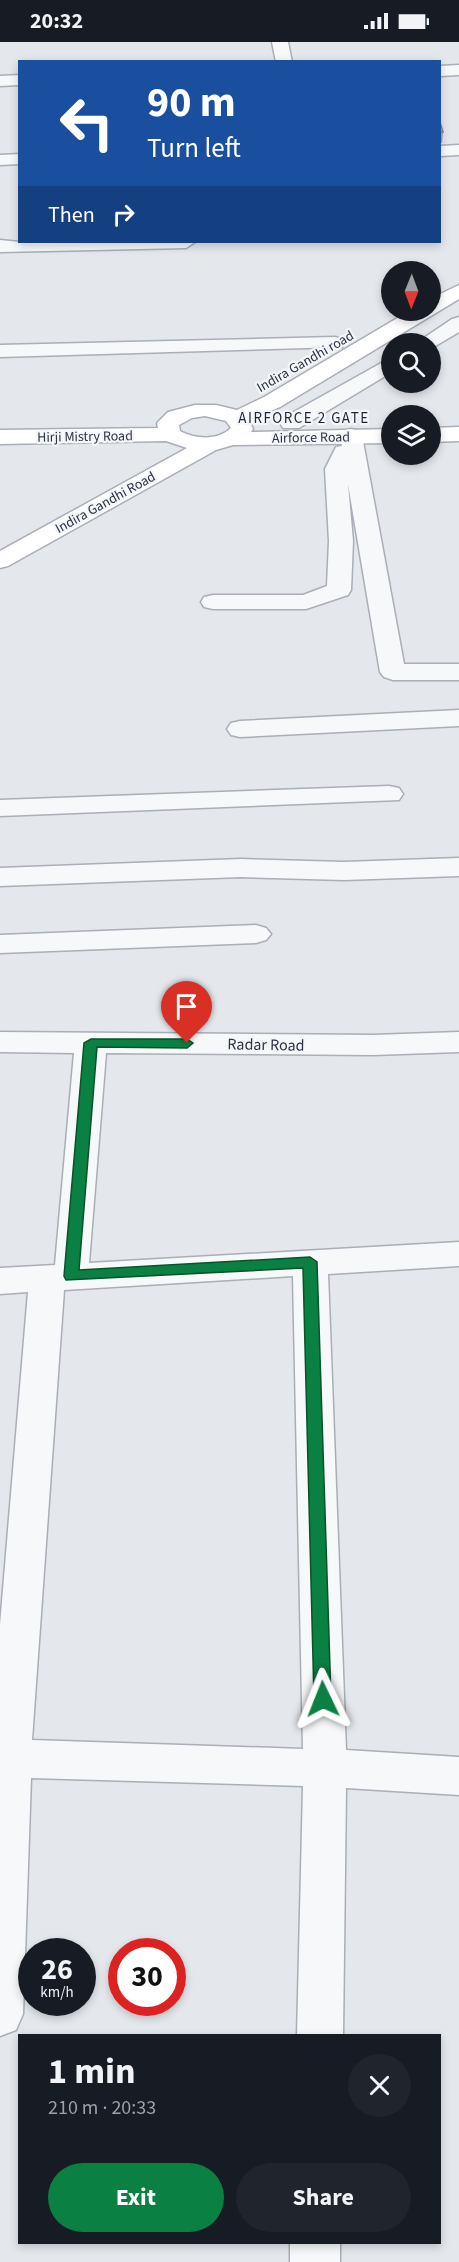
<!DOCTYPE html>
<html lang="en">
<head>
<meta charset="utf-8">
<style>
  :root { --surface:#171b24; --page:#20242c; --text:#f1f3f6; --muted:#9ea1a6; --accent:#0b8043 }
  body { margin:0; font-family:"Source Sans 3",sans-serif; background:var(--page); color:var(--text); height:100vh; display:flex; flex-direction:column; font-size:22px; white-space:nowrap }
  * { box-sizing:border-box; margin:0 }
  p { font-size:20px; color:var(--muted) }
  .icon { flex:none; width:33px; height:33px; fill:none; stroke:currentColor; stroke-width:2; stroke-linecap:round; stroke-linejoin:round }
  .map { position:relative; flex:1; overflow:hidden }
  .side { position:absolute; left:18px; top:1992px; width:423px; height:210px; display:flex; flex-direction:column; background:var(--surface); border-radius:0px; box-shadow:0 3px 9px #0003 }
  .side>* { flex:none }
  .guide { position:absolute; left:18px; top:18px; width:423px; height:183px; border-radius:0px; box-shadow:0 3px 9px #0003; background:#1a4fa0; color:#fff; overflow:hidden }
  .needle { width:39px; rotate:181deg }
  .buttons { position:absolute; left:381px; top:219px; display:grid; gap:12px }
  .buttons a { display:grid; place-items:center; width:60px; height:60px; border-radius:50%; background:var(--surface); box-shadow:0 3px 9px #0003; font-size:30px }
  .speed { position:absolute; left:18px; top:1896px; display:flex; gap:12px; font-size:30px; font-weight:700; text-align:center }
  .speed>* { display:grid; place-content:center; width:78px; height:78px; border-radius:50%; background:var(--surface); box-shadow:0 3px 9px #0003; line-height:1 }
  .speed small { font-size:15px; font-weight:400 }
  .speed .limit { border:9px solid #d22; background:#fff; color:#111 }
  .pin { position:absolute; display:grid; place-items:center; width:51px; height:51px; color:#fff; margin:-62px -26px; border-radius:50% 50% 50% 0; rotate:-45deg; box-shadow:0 0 6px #0007 }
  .pin .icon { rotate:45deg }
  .me { position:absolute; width:66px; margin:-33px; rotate:358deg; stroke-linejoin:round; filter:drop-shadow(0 0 4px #0008) }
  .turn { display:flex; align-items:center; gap:21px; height:126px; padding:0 30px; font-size:27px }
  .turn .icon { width:78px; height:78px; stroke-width:2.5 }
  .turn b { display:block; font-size:42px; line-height:51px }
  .then { display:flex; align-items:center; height:57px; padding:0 30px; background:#0003; gap:12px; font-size:22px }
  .round { display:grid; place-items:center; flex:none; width:63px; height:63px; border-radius:32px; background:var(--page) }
  .summary { display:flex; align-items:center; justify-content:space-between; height:102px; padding:0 30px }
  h1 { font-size:36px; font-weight:700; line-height:45px }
  .cta { display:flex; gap:12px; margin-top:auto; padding:12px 30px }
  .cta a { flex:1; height:69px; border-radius:36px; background:var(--accent); color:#fff; font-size:24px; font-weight:700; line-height:69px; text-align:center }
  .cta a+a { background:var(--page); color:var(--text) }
  .status { display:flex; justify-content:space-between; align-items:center; height:42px; padding:0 30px; background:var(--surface); direction:ltr }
  .status svg { height:16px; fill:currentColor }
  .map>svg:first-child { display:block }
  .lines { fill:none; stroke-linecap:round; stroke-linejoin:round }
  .street-casing { stroke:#a9aeb7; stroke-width:3 }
  .secondary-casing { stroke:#a9aeb7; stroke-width:3 }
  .street { fill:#f7f8fa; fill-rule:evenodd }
  .secondary { fill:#fff; fill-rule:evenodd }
  .wall { fill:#a1a5ae }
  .building { fill:#bbc0ca; stroke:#83868d; stroke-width:1.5 }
  .route { fill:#0b8043; stroke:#07532c; stroke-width:1.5 }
  .labels { text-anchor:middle; stroke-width:4.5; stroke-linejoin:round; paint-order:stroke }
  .far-street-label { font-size:14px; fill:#2b3445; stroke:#f4f6f9 }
  .far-neighbourhood-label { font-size:15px; letter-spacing:1.5px; fill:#1d2536; stroke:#f4f6f9 }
  .street-label { font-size:16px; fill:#2b3445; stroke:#f4f6f9 }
</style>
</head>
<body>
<div class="status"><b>20:32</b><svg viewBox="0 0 49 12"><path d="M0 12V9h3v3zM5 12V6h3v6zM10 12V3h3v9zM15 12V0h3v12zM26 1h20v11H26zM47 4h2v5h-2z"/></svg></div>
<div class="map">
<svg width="459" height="2220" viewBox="0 0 459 2220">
  <rect width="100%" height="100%" fill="#e4e7ec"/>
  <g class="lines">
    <defs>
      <path id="street" d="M272,0H288L292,20H276Z
        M459,23V33L440,34V24Z
        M20,33V43L0,44V34Z
        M459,103V113L440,114V104Z
        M20,112V122L0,123V113Z
        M0,198L20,200H195L186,206L0,210Z
        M459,275V290L432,306L430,302H415L452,277Z
        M335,295L342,297L345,301L342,305L0,315V303Z
        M392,315V330L299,386H283L280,381L283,376Z
        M351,387L359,389L362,394L404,622H459V638H393L384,635L380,630L348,442L353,499L351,548L348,553L306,567H213L204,565L201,560L204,555L213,553H303L327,544L329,499L325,427L336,405L342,404L340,394L343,389Z
        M459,668V684L240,695L231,693L227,687L231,681L240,679Z
        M389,744L399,746L403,752L399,758L0,774V758Z
        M459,816V834L344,838L241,835L0,844V826L241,817L344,820Z
        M256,883L266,886L271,892L266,898L256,901L0,911V893Z
        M0,990L373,993L459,990V1010L373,1013L106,1011L89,1221L459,1200V1224L328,1232L346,1708L459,1715V1753L346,1746L343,1994H297L303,1744L31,1736L23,1972L16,1988L0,1994V1583L28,1250L0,1252V1226L55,1223L74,1011L0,1010ZM293,1234L303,1707L32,1698L64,1248Z
        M290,2200H340V2220H290Z"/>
      <path id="secondary" d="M459,243V257L280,365L249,378L253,387L251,390L392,387V401L233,403L216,408L8,524L0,526V509L187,406L166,399L0,402V388L158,386L157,381L168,370L195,363H216L237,368L264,355L411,268H430V257ZM205,374L226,379L231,386C217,399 196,397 180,389L179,383L192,376Z
        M459,385V399L430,400V386Z"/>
    </defs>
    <use href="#street" class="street-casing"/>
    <use href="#secondary" class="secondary-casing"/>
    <use href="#street" class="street"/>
    <use href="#secondary" class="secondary"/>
  </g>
  <path class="wall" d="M440,80L443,90L442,101H440Z"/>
  <path class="building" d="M440,80L443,90H440Z"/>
  <path class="route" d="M91,997H187L193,1001L187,1006L97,1005L79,1228L310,1215L317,1220L331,1657L329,1662L323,1664L317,1662L314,1657L303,1226L66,1238L64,1234L84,1001Z"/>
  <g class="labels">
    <g class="far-street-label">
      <text transform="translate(305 319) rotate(-30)" y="5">Indira Gandhi road</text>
      <text transform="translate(85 394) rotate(-1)" y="5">Hirji Mistry Road</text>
      <text transform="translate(311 395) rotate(-1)" y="5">Airforce Road</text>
      <text transform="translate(105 460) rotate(-29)" y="5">Indira Gandhi Road</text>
    </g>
    <g class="far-neighbourhood-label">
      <text x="304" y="381">AIRFORCE 2 GATE</text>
    </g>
    <g class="street-label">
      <text transform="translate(266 1002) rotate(1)" y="6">Radar Road</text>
    </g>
  </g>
</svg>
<div class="buttons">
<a><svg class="needle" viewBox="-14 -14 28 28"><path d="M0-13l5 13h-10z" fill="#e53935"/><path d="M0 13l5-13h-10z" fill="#9ea1a6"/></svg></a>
<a><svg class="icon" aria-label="search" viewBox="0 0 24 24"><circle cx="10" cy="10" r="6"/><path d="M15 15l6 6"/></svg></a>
<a><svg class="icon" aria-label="layers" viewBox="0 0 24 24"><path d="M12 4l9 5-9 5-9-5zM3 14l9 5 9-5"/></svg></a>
</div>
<div class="speed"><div>26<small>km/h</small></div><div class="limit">30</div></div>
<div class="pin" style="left:187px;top:1001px;background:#d93025"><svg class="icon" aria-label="arrive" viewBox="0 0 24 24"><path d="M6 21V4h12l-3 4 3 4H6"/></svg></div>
<svg class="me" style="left:323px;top:1657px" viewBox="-20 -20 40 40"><path d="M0-17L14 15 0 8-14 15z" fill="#0b8043" stroke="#fff" stroke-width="4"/></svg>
<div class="guide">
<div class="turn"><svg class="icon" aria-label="left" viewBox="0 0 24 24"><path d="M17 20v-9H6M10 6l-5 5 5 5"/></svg><div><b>90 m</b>Turn left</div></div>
<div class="then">Then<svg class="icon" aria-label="right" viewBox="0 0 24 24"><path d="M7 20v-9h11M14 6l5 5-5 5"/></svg></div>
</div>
<section class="side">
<div class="summary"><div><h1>1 min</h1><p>210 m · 20:33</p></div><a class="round"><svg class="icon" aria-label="close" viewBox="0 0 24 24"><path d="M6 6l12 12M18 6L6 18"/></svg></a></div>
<div class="cta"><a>Exit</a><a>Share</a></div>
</section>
</div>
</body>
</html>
